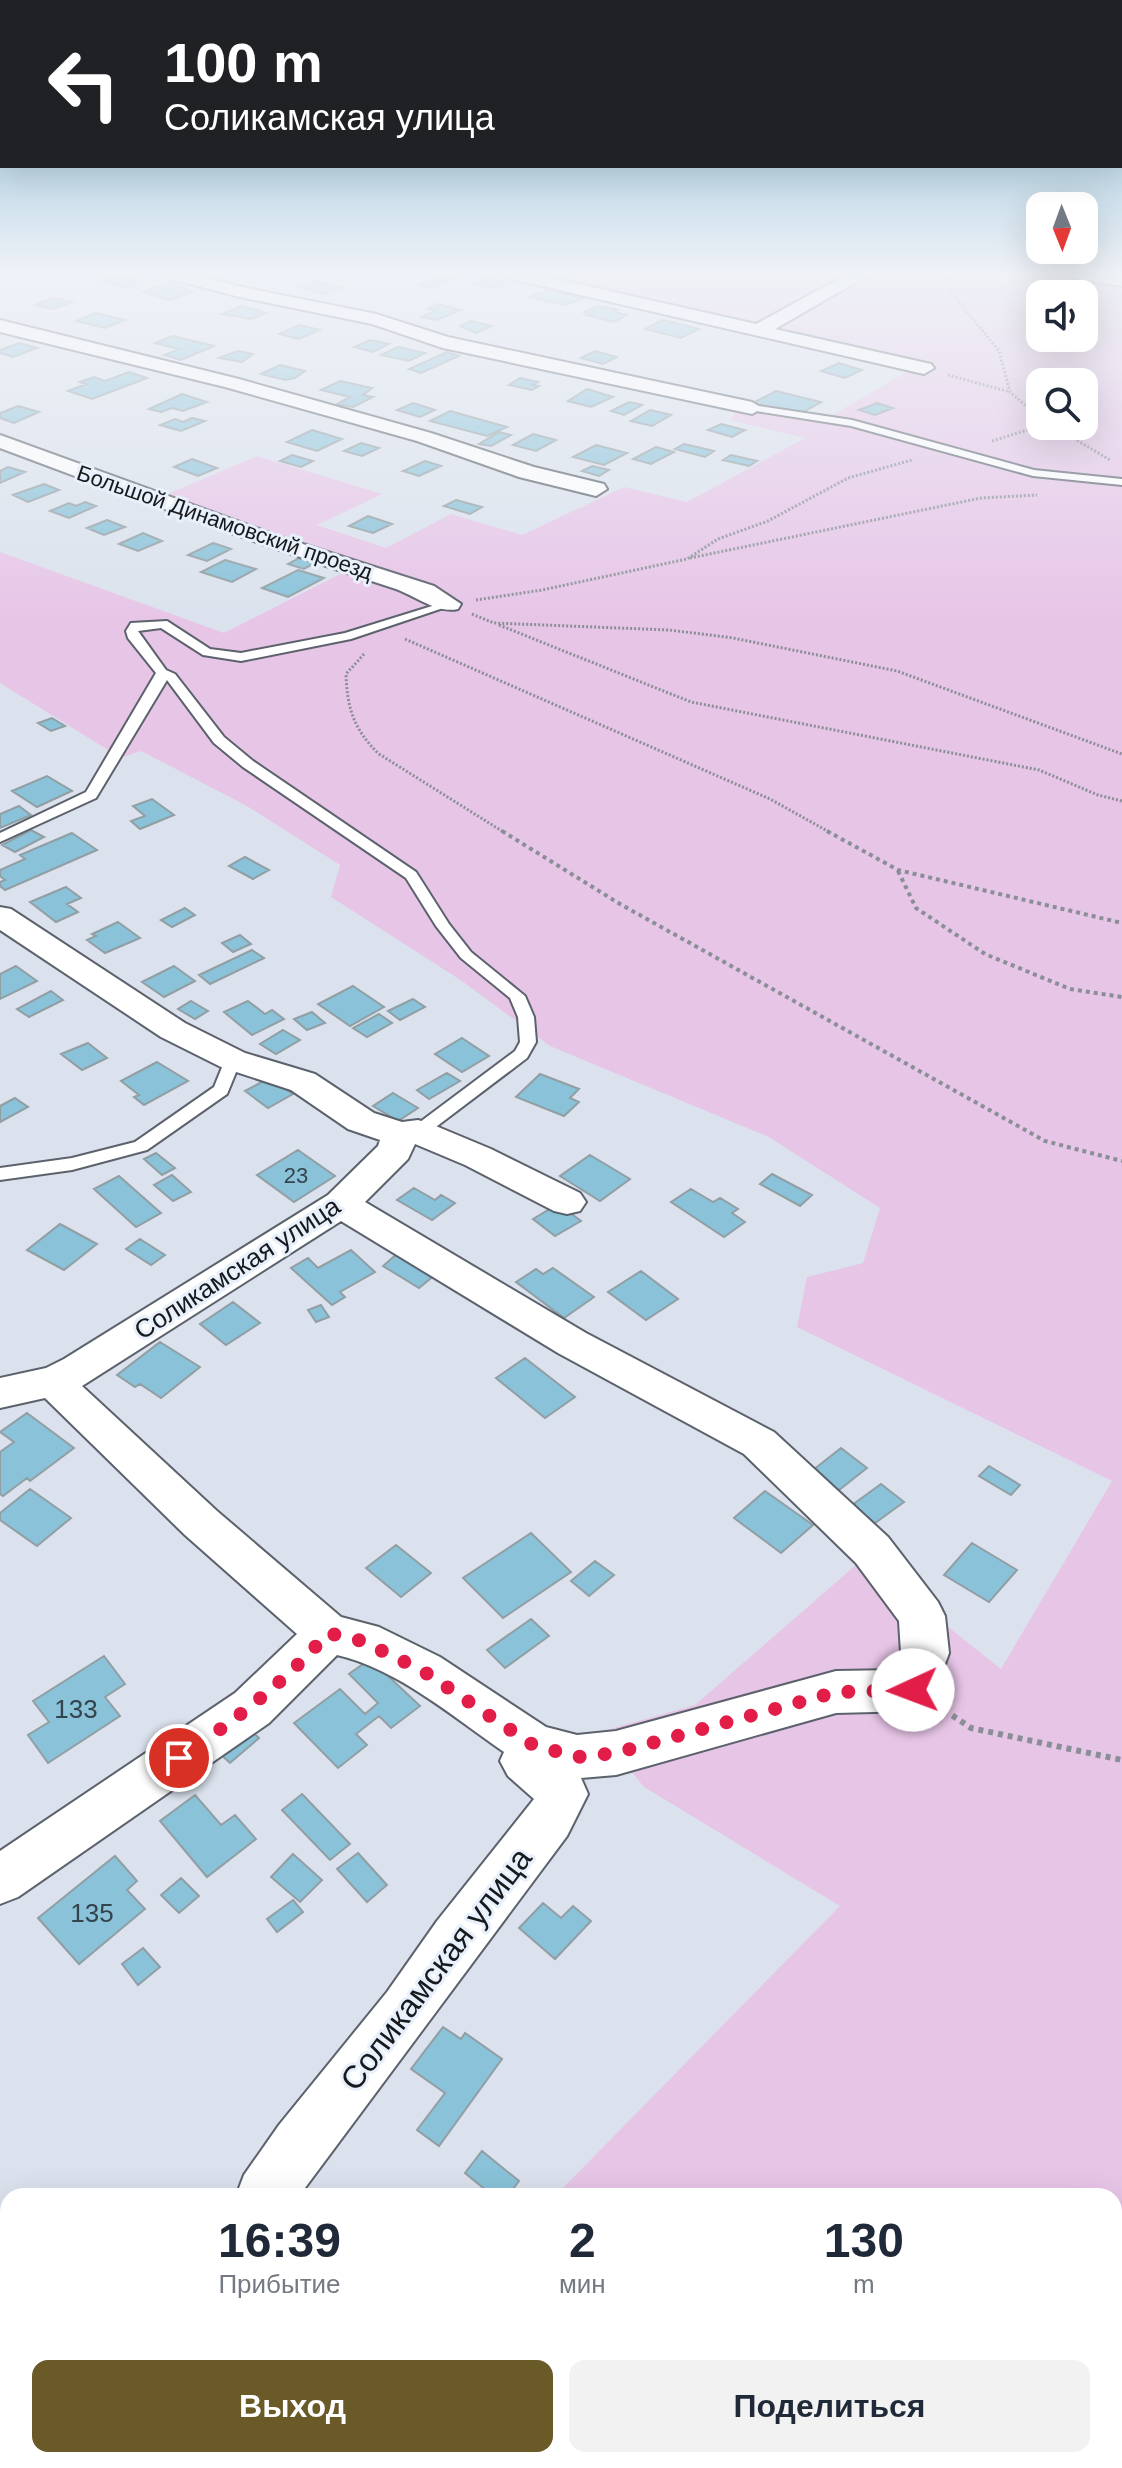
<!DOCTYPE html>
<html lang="ru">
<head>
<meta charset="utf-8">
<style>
  :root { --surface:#fff; --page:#f2f2f3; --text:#1f2937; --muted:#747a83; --accent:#6a5a27 }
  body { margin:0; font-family:Helvetica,sans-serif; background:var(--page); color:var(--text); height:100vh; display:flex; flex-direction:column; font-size:30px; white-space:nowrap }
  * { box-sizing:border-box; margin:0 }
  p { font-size:26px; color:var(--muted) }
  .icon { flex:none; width:44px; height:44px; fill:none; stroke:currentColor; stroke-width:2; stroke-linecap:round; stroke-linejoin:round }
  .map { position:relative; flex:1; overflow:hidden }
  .sheet { position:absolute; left:0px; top:2188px; width:1122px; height:280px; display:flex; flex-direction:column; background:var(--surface); border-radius:24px 24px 0 0; box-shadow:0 8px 32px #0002 }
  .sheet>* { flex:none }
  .guide { position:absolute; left:0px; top:0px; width:1122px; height:168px; box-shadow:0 8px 32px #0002; background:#202124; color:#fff; overflow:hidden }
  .needle { width:52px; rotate:179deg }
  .controls { position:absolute; left:1026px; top:192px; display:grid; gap:16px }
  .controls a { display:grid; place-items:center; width:72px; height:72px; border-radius:16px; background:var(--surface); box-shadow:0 8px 32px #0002; font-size:40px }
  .pin { position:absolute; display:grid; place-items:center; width:68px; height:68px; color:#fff; margin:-34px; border:4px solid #fff; border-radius:50%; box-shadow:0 2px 8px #0007 }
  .me { position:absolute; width:88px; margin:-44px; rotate:268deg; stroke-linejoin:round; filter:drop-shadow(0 0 6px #0008) }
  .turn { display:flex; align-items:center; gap:28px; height:168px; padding:0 32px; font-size:36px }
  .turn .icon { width:104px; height:104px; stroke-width:2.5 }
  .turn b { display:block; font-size:56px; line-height:68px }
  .eta { display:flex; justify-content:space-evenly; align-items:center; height:136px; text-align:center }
  .eta b { font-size:48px; font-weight:800; line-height:56px }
  .primary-button { display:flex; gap:16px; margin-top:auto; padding:16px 32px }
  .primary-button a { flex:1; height:92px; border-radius:16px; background:var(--accent); color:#fff; font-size:32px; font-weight:800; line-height:92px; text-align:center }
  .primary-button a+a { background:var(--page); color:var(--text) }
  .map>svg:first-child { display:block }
  .green { fill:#e7c5e7; fill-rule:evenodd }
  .building { fill:#89c2d9; stroke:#919ea3; stroke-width:2 }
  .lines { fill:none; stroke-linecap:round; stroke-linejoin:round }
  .service-casing { stroke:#5c626c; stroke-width:4 }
  .minor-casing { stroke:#5c626c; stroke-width:4 }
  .path-far2 { stroke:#8a8f97; stroke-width:3; stroke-dasharray:2 2; stroke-linecap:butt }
  .path-far1 { stroke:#8a8f97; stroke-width:4; stroke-dasharray:4 4; stroke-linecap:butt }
  .path { stroke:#8a8f97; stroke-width:6; stroke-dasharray:5 5; stroke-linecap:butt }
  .service { fill:#fff; fill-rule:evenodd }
  .minor { fill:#fff; fill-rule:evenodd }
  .route { stroke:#e11d48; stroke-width:14; stroke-dasharray:0 25.2 }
  .labels { text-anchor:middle; stroke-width:6; stroke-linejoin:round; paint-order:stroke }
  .far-street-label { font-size:22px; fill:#17191d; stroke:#e8f0fb }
  .number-label { font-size:22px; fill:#34434c }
  .street-label { font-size:26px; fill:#17191d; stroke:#e8f0fb }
  .near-number-label { font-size:26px; fill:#34434c }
  .near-street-label { font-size:32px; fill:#17191d; stroke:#e8f0fb }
</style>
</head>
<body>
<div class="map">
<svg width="1122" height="2468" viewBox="0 0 1122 2468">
  <rect width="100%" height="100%" fill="#dbe2ed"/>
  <path class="green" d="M581,274H1122V2468H476L478,2460H1114V2196H555L840,1906L644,1787L599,1732L695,1705L857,1564L918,1603L1001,1669L1112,1481L797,1327L807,1277L863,1263L880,1208L769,1137L550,1046L462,981L331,897L340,865L247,806L141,751L121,758L0,683V552L224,633L350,569L151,501L257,456L382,494L317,525L386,548L451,514L522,535L624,487L687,502L805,438L730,420L738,408L827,418L912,369L559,281ZM1040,294H1084V338H1040ZM1040,382H1084V426H1040Z
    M8,2377V2460H160L167,2468H0V2384Z"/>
  <path class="building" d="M118,276L141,282L125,288L101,281Z
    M439,276L453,279L433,288L418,285Z
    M489,277L507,282L491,288L474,284Z
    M315,281L341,288L325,294L299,287Z
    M171,282L193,292L170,300L143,292Z
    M547,290L583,298L566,305L530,297Z
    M54,298L72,302L53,309L35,305Z
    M438,304L461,310L437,320L421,317L435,311L427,309Z
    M241,306L257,310L266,313L251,319L222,314Z
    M598,306L618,310L614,312L627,315L614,322L586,315L590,313L584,312Z
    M96,313L125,320L105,328L76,321Z
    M663,320L699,329L681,338L645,329Z
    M471,321L492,326L476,333L460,326Z
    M300,325L320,330L299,339L279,334Z
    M173,336L214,346L181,360L164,355L179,349L155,343Z
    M370,340L389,344L373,352L354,347Z
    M19,343L37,348L13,357L0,353V350Z
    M398,347L425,353L409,361L381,355Z
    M238,351L253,354L242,362L219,358Z
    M595,351L617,357L603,364L581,358Z
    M447,352L459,356L421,373L409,369Z
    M839,363L862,370L845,378L821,371Z
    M280,365L305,371L295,378L285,380L261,374Z
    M129,372L147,378L92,399L68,391L86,384L80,382L94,377L105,381Z
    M520,378L538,382L533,385L539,386L532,390L509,385Z
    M340,381L372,388L363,395L373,397L353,407L337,404L350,397L321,390Z
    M587,389L613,397L591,407L568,401Z
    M776,391L821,402L803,412L751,404Z
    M182,394L207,402L183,411L172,408L161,412L149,409Z
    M629,402L642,405L624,415L611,411Z
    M413,403L435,410L420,417L397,410Z
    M877,403L893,408L875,415L859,410Z
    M18,406L39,412L14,423L0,418V413Z
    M650,410L671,415L652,426L631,421Z
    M450,411L507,427L487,436L430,421Z
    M192,418L205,421L181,431L160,425L175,419L183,422Z
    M721,424L745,430L732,437L708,430Z
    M312,430L342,439L317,451L287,442Z
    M499,432L511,435L491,446L479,444Z
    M533,434L556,440L536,451L513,445Z
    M361,443L379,448L362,456L344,451Z
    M684,444L714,451L705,457L675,449Z
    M596,445L627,453L604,465L573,457Z
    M656,447L674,452L651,464L633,459Z
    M292,455L313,461L301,467L280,461Z
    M731,455L757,461L749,466L723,460Z
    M192,459L217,468L198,476L174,467Z
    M425,461L441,466L419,476L403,471Z
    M592,466L609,470L599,476L582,471Z
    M8,467L25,472L0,483V471Z
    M44,484L59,490L28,502L13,495Z
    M456,500L482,507L470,514L444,506Z
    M85,502L96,506L69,518L50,511L69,503L76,506Z
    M368,516L392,524L373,533L349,526Z
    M107,520L125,527L104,535L87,528Z
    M143,533L162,541L138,551L119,544Z
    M213,543L231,549L207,561L188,555Z
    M299,558L315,563L304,569L288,564Z
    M225,560L256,569L232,582L201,572Z
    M298,570L324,578L288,597L262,588Z
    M52,718L65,726L51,731L38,723Z
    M47,776L72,791L37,807L12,791Z
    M152,799L174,815L140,829L131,821L145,816L133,806Z
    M19,806L31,815L0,828V814Z
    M31,830L44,837L15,852L2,845Z
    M72,833L97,850L5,890L0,886V882L5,880L0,876V870L25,859L20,855Z
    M245,857L269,870L253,879L229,866Z
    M66,887L81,898L67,904L78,912L56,922L30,902Z
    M185,908L195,915L172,927L161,920Z
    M118,922L140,938L105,953L87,940L96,936L92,934Z
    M240,935L251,944L233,952L222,943Z
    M252,950L264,958L210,984L199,975Z
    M16,966L37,981L0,999V974Z
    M174,966L195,981L164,997L142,982Z
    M353,986L384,1007L350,1026L318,1004Z
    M51,991L63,1000L29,1017L17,1009Z
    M413,999L425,1007L400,1020L388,1011Z
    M191,1001L208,1011L195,1019L178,1009Z
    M248,1001L265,1014L272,1010L284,1019L252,1035L224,1012Z
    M312,1012L325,1023L307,1030L294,1019Z
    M379,1014L392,1023L367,1037L353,1028Z
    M283,1030L300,1040L276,1054L260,1044Z
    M462,1038L489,1056L462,1072L435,1054Z
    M88,1043L107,1058L82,1070L61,1054Z
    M157,1062L188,1081L144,1105L134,1097L139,1095L121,1081Z
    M447,1073L460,1081L429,1099L417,1090Z
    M540,1074L579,1089L570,1098L579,1102L564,1116L516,1097Z
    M269,1078L293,1094L268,1108L245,1091Z
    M393,1093L418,1108L398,1121L373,1106Z
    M15,1098L28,1107L0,1122V1106Z
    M298,1150L335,1176L294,1202L257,1175Z
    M156,1153L175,1168L162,1175L144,1159Z
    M590,1155L630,1179L600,1201L560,1176Z
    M772,1174L812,1195L800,1206L760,1184Z
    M172,1175L191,1192L173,1201L154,1185Z
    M119,1176L161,1213L136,1227L94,1189Z
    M414,1188L435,1200L441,1195L455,1203L432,1220L397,1200Z
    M691,1189L713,1202L720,1198L738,1209L732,1213L745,1222L724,1237L671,1202Z
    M558,1204L581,1221L555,1236L533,1219Z
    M60,1224L97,1244L64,1270L27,1250Z
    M140,1239L165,1255L151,1265L126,1249Z
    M351,1250L375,1272L340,1292L345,1297L332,1305L291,1268L308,1258L318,1268Z
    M398,1253L435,1275L419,1288L383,1266Z
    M553,1268L594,1297L564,1318L516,1282L536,1269L543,1274Z
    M641,1271L678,1299L646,1320L608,1292Z
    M233,1302L260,1323L226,1345L200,1324Z
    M321,1305L329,1317L316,1322L308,1310Z
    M160,1342L200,1367L161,1398L140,1384L135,1387L117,1375Z
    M525,1358L575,1397L545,1418L496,1378Z
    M27,1413L74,1448L30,1481L27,1478L3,1496L0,1494V1452L14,1442L0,1432Z
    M841,1448L867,1468L834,1494L808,1474Z
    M989,1466L1020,1485L1011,1495L979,1476Z
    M881,1484L904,1502L871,1526L848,1508Z
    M30,1489L71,1518L37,1546L0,1520V1513Z
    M765,1491L813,1525L781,1553L734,1518Z
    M531,1533L571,1572L503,1618L463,1578Z
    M972,1543L1017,1570L989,1602L944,1575Z
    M396,1545L431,1573L401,1597L366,1568Z
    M595,1561L614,1575L589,1596L571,1581Z
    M531,1619L549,1636L505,1668L487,1650Z
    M104,1656L125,1684L105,1697L120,1716L48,1763L28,1735L49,1722L33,1701Z
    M370,1659L420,1706L391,1728L379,1716L356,1734L367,1745L338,1768L294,1723L340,1689L365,1714L378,1703L349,1674Z
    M248,1728L259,1738L230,1763L219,1753Z
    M302,1794L350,1844L330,1860L282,1810Z
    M195,1795L221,1825L235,1815L256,1839L207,1877L160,1821Z
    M358,1853L387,1885L367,1902L337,1869Z
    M293,1854L322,1880L300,1902L271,1877Z
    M115,1856L137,1881L127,1890L145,1909L79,1964L38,1918Z
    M181,1878L199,1896L179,1913L161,1895Z
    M293,1900L303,1912L277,1932L267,1919Z
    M543,1903L561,1918L573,1906L591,1921L555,1959L519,1928Z
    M143,1948L160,1967L138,1985L122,1964Z
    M443,2027L461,2039L465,2033L502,2059L439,2146L417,2130L445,2093L411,2069Z
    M482,2151L519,2181L508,2196H493L465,2173Z"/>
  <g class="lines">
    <defs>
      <path id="service" d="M752,405L852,420L1034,470L1122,479V485L1033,476L851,426L749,410V406Z
        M445,602L455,604L351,639L241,661L203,655L161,628L138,631L166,670L175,674L224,737L253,761L416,872L449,924L471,952L525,996L534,1017L536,1042L527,1058L424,1136H412L410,1132L412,1128L515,1051L520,1042L518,1017L510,998L461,958L436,926L406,878L243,767L214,743L167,680L96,798L0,842V833L86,792L156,673L128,638L126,631L131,623L167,621L210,649L241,653L345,633Z
        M233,1055L241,1060L227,1094L147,1150L72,1170L0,1180V1168L72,1158L135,1142L214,1087L225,1060Z"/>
      <path id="minor" d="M164,274H193L242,287L376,314L448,337L752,402L762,408L752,414L443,348L372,324L240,297L167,278Z
        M502,274H534L756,324L848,274H870L775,329L931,364L934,368L924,374L511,279Z
        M1068,274L1122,276V286L1077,279Z
        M0,320L239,379L431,433L534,467L604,484L607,489L596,496L519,477L417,441L225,387L0,332Z
        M0,435L284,538L434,586L461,604L458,609C438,614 415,596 396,589C262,546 131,497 0,448Z
        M0,907L11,909L185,1023L245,1053L315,1074L374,1113L402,1122L418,1120L431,1124L491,1149L580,1193L586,1202L580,1211L567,1214L554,1211L465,1165L415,1144L408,1159L365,1202L586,1333L774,1432L888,1537L938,1602L945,1616L949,1653L930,1705L913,1711L836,1713L616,1775L581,1778L588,1794L567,1836L299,2196H236L244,2175L279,2125L387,1992L437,1921L534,1799L508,1776L500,1761L504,1752C453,1717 398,1669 337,1655L269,1723L18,1897L0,1904V1851L235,1693L297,1634L185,1535L45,1398L0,1408V1378L46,1368L64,1359L328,1195L378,1146L380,1140L348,1129L291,1090L221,1067L161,1037L0,930ZM341,1221L558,1353L744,1454L856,1563L899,1621L901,1653L896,1670L836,1671L616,1731L577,1735L546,1727L440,1657L379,1627L341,1617L217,1511L82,1386Z
        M24,2460H92L89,2468H21Z"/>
    </defs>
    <use href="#service" class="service-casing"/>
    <use href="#minor" class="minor-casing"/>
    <path class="path-far2" d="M945,274L951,292L999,351L1010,392L1040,418
      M948,375L1010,392
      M1053,426L1110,460
      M992,441L1040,426
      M690,558L981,498L1037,495
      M476,600L542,590L687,559L718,539L768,521L848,478L912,460
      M472,614L494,623L669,630L733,638L897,671L1122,754
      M499,625L691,702L1039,770L1098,795L1122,801
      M405,639L770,799L831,833
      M364,654L346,674C347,708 354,730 379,754L505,833"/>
    <path class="path-far1" d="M502,831L620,904L1045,1141L1122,1161
      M827,831L898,870L1122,923
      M898,871L916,908L985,954L1070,989L1122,997"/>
    <path class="path" d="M944,1710L971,1728L1122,1760"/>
    <use href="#service" class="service"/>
    <use href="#minor" class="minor"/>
  </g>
  <linearGradient id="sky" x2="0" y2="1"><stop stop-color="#77b3d1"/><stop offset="0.44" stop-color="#eff2f7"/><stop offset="1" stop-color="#eff2f7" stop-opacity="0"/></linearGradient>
  <rect width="1122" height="619" fill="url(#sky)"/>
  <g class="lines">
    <path class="route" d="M179,1758C234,1721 284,1683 328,1633L362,1641L423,1671L533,1745L577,1757L616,1753L836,1692L913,1690"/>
  </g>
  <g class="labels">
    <g class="far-street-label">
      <text transform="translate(225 522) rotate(19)" y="8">Большой Динамовский проезд</text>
    </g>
    <g class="number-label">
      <text x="296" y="1183">23</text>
    </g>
    <g class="street-label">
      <text transform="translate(237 1268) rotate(-33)" y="9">Соликамская улица</text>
    </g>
    <g class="near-number-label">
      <text x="76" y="1718">133</text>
      <text x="92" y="1922">135</text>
    </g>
    <g class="near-street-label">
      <text transform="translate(436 1969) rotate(-53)" y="11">Соликамская улица</text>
    </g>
  </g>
</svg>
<div class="controls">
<a><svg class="needle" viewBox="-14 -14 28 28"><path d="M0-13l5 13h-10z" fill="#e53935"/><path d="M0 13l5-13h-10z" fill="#747a83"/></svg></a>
<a><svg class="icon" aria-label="sound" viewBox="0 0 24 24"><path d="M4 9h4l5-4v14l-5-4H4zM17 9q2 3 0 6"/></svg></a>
<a><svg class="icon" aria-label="search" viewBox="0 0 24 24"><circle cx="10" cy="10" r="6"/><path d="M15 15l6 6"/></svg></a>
</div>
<div class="pin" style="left:179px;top:1758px;background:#d93025"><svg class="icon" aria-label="arrive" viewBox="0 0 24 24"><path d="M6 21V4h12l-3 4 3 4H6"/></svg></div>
<svg class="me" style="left:913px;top:1690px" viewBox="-20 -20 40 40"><circle r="19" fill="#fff"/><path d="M0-13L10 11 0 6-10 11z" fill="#e11d48"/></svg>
<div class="guide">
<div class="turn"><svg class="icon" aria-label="left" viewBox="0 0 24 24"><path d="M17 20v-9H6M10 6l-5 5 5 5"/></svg><div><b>100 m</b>Соликамская улица</div></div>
</div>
<section class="sheet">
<div class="eta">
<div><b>16:39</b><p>Прибытие</p></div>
<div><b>2</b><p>мин</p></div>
<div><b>130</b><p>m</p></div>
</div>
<div class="primary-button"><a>Выход</a><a>Поделиться</a></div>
</section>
</div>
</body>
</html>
